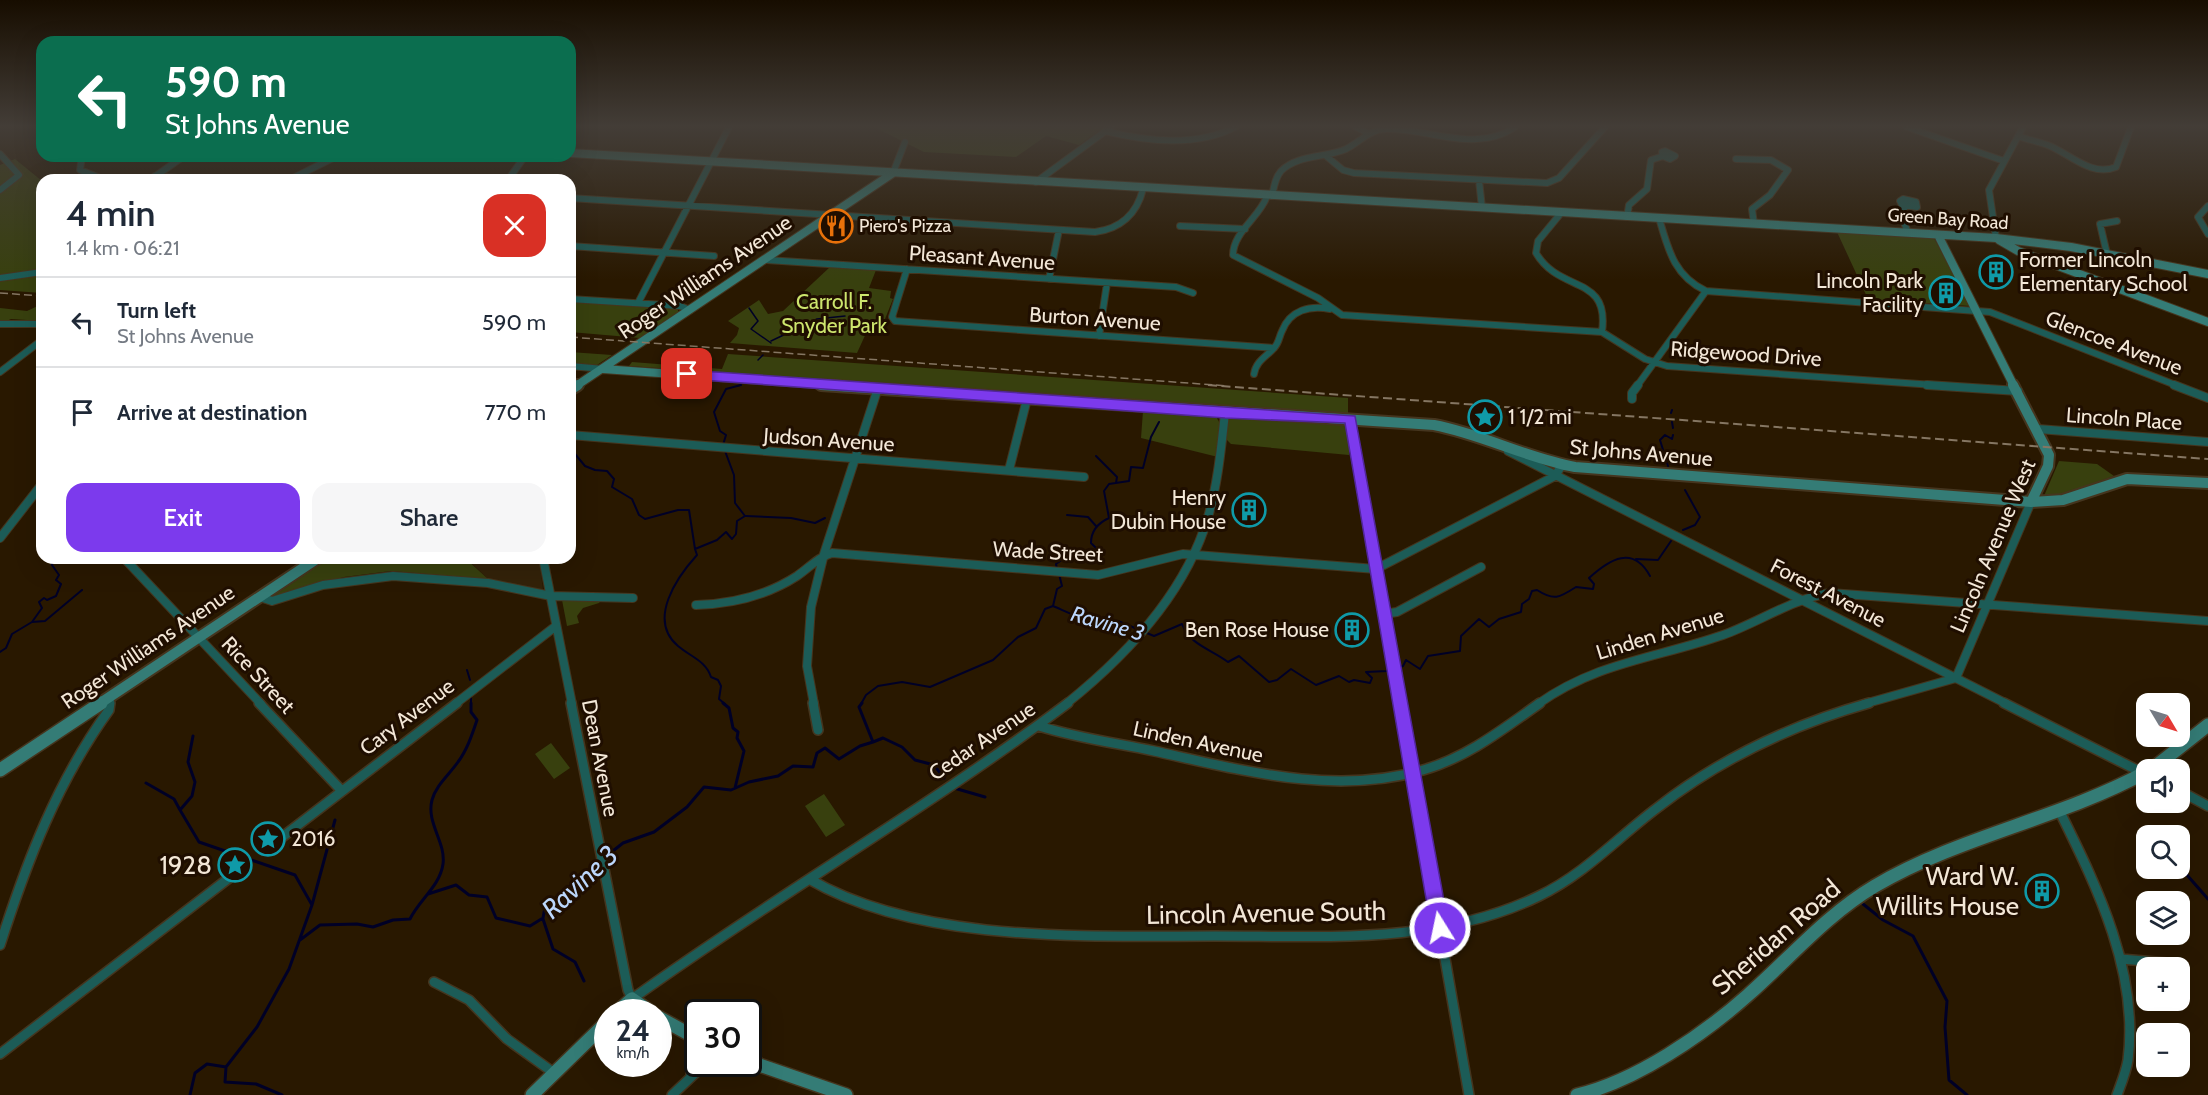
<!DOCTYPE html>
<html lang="en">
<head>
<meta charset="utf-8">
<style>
  :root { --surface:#fff; --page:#f6f6f7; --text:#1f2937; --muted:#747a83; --line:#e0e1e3; --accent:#7c3aed }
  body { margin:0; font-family:Cabin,sans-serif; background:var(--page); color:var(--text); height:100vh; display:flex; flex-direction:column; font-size:22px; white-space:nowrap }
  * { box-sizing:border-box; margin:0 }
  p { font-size:20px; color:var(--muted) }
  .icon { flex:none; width:33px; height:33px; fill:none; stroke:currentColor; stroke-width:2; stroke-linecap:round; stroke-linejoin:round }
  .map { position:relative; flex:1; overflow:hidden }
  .details { position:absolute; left:36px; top:174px; width:540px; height:390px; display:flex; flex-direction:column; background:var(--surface); border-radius:18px; box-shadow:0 6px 24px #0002 }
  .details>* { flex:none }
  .banner { position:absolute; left:36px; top:36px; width:540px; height:126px; border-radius:18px; box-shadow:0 6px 24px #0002; background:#0b6e4f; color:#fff; overflow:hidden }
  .needle { width:39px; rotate:128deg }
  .buttons { position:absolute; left:2136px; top:693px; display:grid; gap:12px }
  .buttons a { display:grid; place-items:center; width:54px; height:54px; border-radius:12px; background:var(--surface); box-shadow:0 6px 24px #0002; font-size:30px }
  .speed { position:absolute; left:594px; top:999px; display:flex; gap:12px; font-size:30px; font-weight:700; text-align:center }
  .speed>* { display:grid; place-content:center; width:78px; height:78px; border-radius:50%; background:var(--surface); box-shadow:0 6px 24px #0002; line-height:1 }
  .speed small { font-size:15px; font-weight:400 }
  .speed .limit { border:3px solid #111; border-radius:9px; background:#fff; color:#111 }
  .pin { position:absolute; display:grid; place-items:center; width:51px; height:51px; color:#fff; margin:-26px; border-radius:12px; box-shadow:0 3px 9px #0006 }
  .me { position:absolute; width:66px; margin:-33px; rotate:350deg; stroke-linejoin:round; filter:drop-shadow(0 0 4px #0008) }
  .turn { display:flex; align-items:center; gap:21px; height:126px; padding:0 30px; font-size:27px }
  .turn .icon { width:78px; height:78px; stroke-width:2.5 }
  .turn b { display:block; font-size:42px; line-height:51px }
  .round { display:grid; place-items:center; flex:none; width:63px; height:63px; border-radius:18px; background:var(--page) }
  .head { display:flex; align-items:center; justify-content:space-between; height:102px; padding:0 30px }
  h1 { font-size:36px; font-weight:600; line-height:45px }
  .primary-button { display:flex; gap:12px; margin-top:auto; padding:12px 30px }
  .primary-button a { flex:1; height:69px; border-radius:18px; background:var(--accent); color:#fff; font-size:24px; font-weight:600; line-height:69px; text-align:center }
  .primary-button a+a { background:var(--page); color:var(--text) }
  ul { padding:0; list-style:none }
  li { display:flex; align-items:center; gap:18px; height:90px; padding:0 30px; border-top:2px solid var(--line) }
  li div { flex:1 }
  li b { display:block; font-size:22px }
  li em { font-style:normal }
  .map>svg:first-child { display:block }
  .built { fill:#332209 }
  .green { fill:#38400e }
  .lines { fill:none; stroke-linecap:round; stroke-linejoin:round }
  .stream-far2 { stroke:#000026; stroke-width:1.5 }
  .stream-far1 { stroke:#000026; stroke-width:2 }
  .stream { stroke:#000026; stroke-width:3 }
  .street-far2-casing { stroke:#45351e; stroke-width:8 }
  .street-far1-casing { stroke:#45351e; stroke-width:10 }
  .street-casing { stroke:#45351e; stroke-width:12 }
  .secondary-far2-casing { stroke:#45351e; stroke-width:10 }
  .secondary-far1-casing { stroke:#45351e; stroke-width:14 }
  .secondary-casing { stroke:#45351e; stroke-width:16 }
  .street-far2 { stroke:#1c5c57; stroke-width:6 }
  .street-far1 { stroke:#1c5c57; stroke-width:8 }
  .street { stroke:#1c5c57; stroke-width:9 }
  .secondary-far2 { stroke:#347c76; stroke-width:8 }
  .secondary-far1 { stroke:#347c76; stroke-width:10 }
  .secondary { stroke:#347c76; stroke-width:13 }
  .rail-far1 { stroke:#857662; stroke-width:1.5; stroke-dasharray:8 4; stroke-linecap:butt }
  .rail { stroke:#857662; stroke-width:2; stroke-dasharray:9 4.5; stroke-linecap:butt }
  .route { fill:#7c3aed; stroke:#51269a; stroke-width:1.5 }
  .labels { text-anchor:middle; stroke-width:6; stroke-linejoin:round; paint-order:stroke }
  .far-street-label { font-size:18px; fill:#f3e7d7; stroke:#1f0e00 }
  .far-poi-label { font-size:18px; fill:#f3e7d7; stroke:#1f0e00; text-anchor:start }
  .street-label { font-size:21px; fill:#f3e7d7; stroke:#1f0e00 }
  .poi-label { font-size:21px; fill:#f3e7d7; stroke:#1f0e00; text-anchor:start }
  .park-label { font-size:21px; fill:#cde56d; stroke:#1f0e00 }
  .water-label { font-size:22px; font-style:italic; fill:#bcd7fc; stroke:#1f0e00 }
  .near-poi-label { font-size:26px; fill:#f3e7d7; stroke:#1f0e00; text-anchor:end }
  .near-street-label { font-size:26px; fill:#f3e7d7; stroke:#1f0e00 }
  .near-water-label { font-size:27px; font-style:italic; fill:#bcd7fc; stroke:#1f0e00 }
</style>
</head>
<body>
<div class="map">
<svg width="2208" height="1095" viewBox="0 0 2208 1095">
  <rect width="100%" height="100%" fill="#291800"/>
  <path class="built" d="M466,558H539L543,589L536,591L488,579Z"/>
  <path class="green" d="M874,127H1104L1079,145L1046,136L1016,157L924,152Z
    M15,159L42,181V293L0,290V165Z
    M1837,232L1934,238L1970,306L1868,299Z
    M830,267L876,270L869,288L891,291L890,298L893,299L881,329H868L857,353L730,343L737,335L739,328L728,321L759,300L768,314L783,311Z
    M570,301L678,309V312L640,338L570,332Z
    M42,304V321L11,319L0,324V308L27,311Z
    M570,352L612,355L597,365L570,363Z
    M728,354L1348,398V416L629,366L632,362L722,369Z
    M1143,411L1215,415L1221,425L1218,457L1141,438Z
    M1232,416L1344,423L1349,432V455L1231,444L1226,439L1228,419Z
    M2059,461L2097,464L2114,476L2061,495L2044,496Z
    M329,558H465L488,579L391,571L344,577L273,596Z
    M562,600H601L599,603L583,608L577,616L579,623L567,626Z
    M551,743L570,768L554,779L535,754Z
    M824,794L845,825L826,837L805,806Z"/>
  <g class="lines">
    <path class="stream-far2" d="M749,308L758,321L751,329L771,343
      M771,341L817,319L845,316
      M758,360L763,355
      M737,386L741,385"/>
    <path class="stream-far1" d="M1671,413L1672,410
      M1672,422L1673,428
      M723,445L726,435L720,431L714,412L726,389L741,385
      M570,448L585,466L595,470L607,471L614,479L612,487L632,499L639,515L645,519L678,510H689L695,549
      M1096,456L1117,477L1116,483
      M1668,466L1660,440L1665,435L1672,439L1673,435
      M1067,515L1088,517L1096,526
      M746,516L791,518L815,523L825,518
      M1683,530L1695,525L1700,517L1685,490
      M1636,559L1658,560L1671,541
      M1057,569L1056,564L1063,559L1069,561L1084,552L1098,550L1091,543C1091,530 1098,523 1109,518L1104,491L1109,484L1129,481L1131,467L1143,468L1151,437L1159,422
      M1053,606C1072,614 1097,628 1118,621L1154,636L1182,624C1190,645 1211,649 1228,662L1239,656L1269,682L1277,680L1291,669L1316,685L1339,676L1349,682L1354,680L1370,683L1372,678L1366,672L1387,671L1403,666L1406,660L1420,669L1428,656L1460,651L1461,636L1479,619L1489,627L1499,619L1521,612L1522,604L1529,599L1532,591L1537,590C1554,601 1559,598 1576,587L1593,589L1594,584L1589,578C1610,559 1633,545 1650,576
      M32,622L45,621L82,590
      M0,652L6,648L12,634L32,622L42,608L39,602L44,598L47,600L56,596L61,584L56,580L59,575L52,565L54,558
      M467,670L470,680
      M471,696V704
      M725,704L719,699L721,686L718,680L711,677C706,661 691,657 678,646C647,620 677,577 697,555L695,549L717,540L726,532L732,539L736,534L737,521L745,516L735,503L734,475L725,451
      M861,704L866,695L878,686L902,682L930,687L993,660L1018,637L1036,628L1045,609L1053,606L1057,589L1062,586L1059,574"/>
    <path class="stream" d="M723,703L729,708L733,728L738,732L737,738L744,751L735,788
      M873,742L883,738L902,747L915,760L934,765L944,778
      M146,783L174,799L180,810
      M954,788L985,797
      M604,858L623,843L654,832L687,807L704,787L731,790L749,782L778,776L793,766L813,767L817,753L825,748L839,759L860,746L873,742L859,707L862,703
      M2180,867L2208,899
      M428,894L456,885L469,895L487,897L496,918L530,926L543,918L545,907L599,862
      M1863,904L1883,920L1913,936L1947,1001L1945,1027L1949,1080L1967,1095
      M312,905L335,820
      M543,919L553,949L575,962L584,981
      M300,940L320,925L357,924L373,927L393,920L410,919C419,900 440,886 443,864C446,842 426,823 432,800C436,785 449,775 458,762C467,750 472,735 477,720L471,712V703
      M226,1067L225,1082L256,1084L282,1095
      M190,1095L195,1073L207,1064L226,1067L257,1027L289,969L312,905L295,875L199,842L180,810L192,796L195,782L188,762L193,736"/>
    <defs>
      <path id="street-far2" d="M1356,127L1368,133
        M1907,127L2004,161
        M1105,131C1145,141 1197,147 1235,127
        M2018,136C2029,140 2040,142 2050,146C2071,155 2092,177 2116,167L2131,127
        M1665,151L1675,156L1670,159L1663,156L1662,152Z
        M0,154L19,175L0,190
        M1325,155L1343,170L1354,173L1547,183L1559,178L1605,127
        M82,156L80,170L105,180
        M1736,159L1771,160L1788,170L1770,195L1752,209L1754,224
        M893,173L905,142
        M155,176L201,180
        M150,180L184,156
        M289,180L337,156
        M508,180L525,156
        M1479,180L1482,208
        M1036,182L1111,127
        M1267,196C1260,217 1233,232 1233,255L1318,298L1342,315L1602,332L1645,359L1667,366L1948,386
        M1272,196C1274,187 1275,178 1281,171C1298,154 1326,158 1346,149C1360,142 1370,129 1386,129C1430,128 1475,154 1515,127
        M570,198L1095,232C1120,229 1137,214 1143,189
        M1903,199L1916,202L1917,207L1902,205L1900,201Z
        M2208,206L2198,217L2208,234
        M1905,207L1901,214L1908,233
        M1561,213L1538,241L1536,253C1560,294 1610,274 1602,332
        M1627,217L1629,205L1647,189L1651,160L1663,156
        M1659,218C1668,249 1674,276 1706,291L1990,312L2178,386
        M1180,226L1245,229
        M1996,238L1989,190L2023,127
        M570,246L714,256
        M2107,254L2100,224L2117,221
        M767,260L1176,287L1193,293
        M907,269L892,317L895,321L1274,348
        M0,278L42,272
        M1049,279L1059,230
        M570,299L680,306L690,310
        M638,303L729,127
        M0,324H42
        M1099,336L1107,283
        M570,366L603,369
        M0,372L42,340
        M1254,374C1256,361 1266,357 1274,348C1279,343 1279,337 1282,331C1290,310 1310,305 1330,309
        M1637,386L1706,291"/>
      <path id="street-far1" d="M1927,385L2018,391
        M2174,385L2208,398
        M1632,399V393L1638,385
        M1350,419L1400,704
        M2038,429L2208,442
        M570,435L1084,477
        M1508,451L2007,704
        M1009,470L1027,399
        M0,538L42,484
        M124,558L261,704
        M543,558L572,704
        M260,597L272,601L323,585L393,576L488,583L551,596L633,598
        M696,605C733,604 766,596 797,576C809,568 818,557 832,553L1098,575L1183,554L1376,569L1555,476L1562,465
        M1384,614L1397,612L1481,567
        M109,704L110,697
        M455,704L556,626
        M814,704L807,666L811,607L824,554L878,388
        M1066,704C1126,656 1186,592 1208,517C1218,483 1221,448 1225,413
        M1538,704C1597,662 1657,658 1723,635C1759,622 1792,599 1830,593L2208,621
        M1864,704L1956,678L2031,502"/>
      <path id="street" d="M259,703L341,790
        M571,703L628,990L632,999C775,896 928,808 1068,703
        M813,703L818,730
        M1400,703L1469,1095
        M2004,703L2145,774
        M1039,726C1077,738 1116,743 1154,751C1241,770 1334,796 1423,770C1468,757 1503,729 1540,703
        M2180,791L2208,806
        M2061,814C2098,889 2139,973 2128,1060C2126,1072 2121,1084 2117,1095
        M281,838L457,703
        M809,879C920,944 1090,936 1215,936C1323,936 1439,945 1539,896C1585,874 1617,838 1657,808C1721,758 1791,725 1869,703
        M0,945C27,861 57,782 109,710L110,703
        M2121,959L2167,963
        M434,982L469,1000L507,1039L554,1073
        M0,1054L233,875
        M691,1075L696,1038
        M672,1095L705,1064"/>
      <path id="secondary-far2" d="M570,153L1996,238L2071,247L2208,274
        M1938,235L2014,386
        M1999,240L2018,251L2208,322
        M603,369L842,386
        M576,386L893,173"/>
      <path id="secondary-far1" d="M821,385L1434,425C1482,434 1526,458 1575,467L2031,502L2063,500L2127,479L2208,483
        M2013,385L2049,455L2048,466L2031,502
        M570,390L578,385
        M99,704L318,558"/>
      <path id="secondary" d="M0,770L101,703
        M2151,770L2208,725
        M617,1012L632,999L651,1012
        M658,1017L698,1039
        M748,1061L846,1095
        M532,1095L608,1021
        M1577,1095C1636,1081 1703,1035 1748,995C1790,958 1826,915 1875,886C1960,836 2059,819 2146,772"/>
    </defs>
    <use href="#street-far2" class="street-far2-casing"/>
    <use href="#street-far1" class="street-far1-casing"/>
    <use href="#street" class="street-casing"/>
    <use href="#secondary-far2" class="secondary-far2-casing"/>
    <use href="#secondary-far1" class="secondary-far1-casing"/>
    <use href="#secondary" class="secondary-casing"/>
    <use href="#street-far2" class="street-far2"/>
    <use href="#street-far1" class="street-far1"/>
    <use href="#street" class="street"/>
    <use href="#secondary-far2" class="secondary-far2"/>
    <use href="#secondary-far1" class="secondary-far1"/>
    <use href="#secondary" class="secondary"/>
    <path class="rail-far1" d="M0,293L42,296
      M570,337L1228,386"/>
    <path class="rail" d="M1208,385L2208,459"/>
  </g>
  <linearGradient id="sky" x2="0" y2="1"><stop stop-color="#170d00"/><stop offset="0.45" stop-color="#433d37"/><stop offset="1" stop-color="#433d37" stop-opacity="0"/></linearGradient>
  <rect width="2208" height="280" fill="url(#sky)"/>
  <path class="route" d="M687,370L1355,416L1449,928L1446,934L1440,936L1434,934L1431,928L1345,423L1225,418L687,379L681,374Z"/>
  <defs>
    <symbol id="restaurant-ring" viewBox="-11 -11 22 22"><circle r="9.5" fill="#1f0e00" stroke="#e8710a" stroke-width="1.5"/><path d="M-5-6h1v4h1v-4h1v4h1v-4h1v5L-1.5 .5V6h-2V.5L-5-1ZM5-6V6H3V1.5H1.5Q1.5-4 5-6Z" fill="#e8710a"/></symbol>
    <symbol id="building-ring" viewBox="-11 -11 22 22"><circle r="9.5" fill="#1f0e00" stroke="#0f9aa8" stroke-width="1.5"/><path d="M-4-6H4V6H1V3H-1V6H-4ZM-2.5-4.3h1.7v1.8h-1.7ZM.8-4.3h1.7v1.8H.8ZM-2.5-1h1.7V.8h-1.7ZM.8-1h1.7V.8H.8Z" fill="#0f9aa8"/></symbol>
    <symbol id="sight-ring" viewBox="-11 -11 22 22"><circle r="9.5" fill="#1f0e00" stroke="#0f9aa8" stroke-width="1.5"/><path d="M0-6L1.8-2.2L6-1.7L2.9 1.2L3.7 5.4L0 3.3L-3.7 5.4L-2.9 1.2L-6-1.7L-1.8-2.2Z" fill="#0f9aa8"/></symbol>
  </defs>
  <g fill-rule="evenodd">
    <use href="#restaurant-ring" x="817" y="207" width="38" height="38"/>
    <use href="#building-ring" x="1977" y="253" width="38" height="38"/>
    <use href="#building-ring" x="1927" y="274" width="38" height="38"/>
    <use href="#sight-ring" x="1466" y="398" width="38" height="38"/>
    <use href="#building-ring" x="1230" y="491" width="38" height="38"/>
    <use href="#building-ring" x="1333" y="611" width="38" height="38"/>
    <use href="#sight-ring" x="249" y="820" width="38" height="38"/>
    <use href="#sight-ring" x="216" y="846" width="38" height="38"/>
    <use href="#building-ring" x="2023" y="872" width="38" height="38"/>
  </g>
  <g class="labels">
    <g class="far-street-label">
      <text transform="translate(1948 219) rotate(4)" y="6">Green Bay Road</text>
    </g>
    <g class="far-poi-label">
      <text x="859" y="232">Piero's Pizza</text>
    </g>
    <g class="street-label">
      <text transform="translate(982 258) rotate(4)" y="7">Pleasant Avenue</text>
      <text transform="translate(705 277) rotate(-34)" y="7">Roger Williams Avenue</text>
      <text transform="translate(1095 319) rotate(4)" y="7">Burton Avenue</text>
      <text transform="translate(2114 343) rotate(21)" y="7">Glencoe Avenue</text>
      <text transform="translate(1746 354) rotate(4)" y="7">Ridgewood Drive</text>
      <text transform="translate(2124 419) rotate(4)" y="7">Lincoln Place</text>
      <text transform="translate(829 440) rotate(4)" y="7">Judson Avenue</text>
      <text transform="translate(1641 453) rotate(5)" y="7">St Johns Avenue</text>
      <text transform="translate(1993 546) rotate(-67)" y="7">Lincoln Avenue West</text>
      <text transform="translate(1048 552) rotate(3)" y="7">Wade Street</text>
      <text transform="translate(1828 593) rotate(27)" y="7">Forest Avenue</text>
      <text transform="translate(1660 634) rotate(-17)" y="7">Linden Avenue</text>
      <text transform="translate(148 647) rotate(-34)" y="7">Roger Williams Avenue</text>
      <text transform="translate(258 675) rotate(47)" y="7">Rice Street</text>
      <text transform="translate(407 717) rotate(-37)" y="7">Cary Avenue</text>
      <text transform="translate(982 741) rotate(-34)" y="7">Cedar Avenue</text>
      <text transform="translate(1198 742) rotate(12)" y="7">Linden Avenue</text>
      <text transform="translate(600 758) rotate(79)" y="7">Dean Avenue</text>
    </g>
    <g class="poi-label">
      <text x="2019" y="267">Former Lincoln<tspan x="2019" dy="24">Elementary School</tspan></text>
      <text x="1923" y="288" text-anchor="end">Lincoln Park<tspan x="1923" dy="24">Facility</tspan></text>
      <text x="1508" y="424">1 1/2 mi</text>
      <text x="1226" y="505" text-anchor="end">Henry<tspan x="1226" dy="24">Dubin House</tspan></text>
      <text x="1329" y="637" text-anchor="end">Ben Rose House</text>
      <text x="291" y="846">2016</text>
    </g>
    <g class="park-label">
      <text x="834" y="309">Carroll F.<tspan x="834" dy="24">Snyder Park</tspan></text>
    </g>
    <g class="water-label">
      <text transform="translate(1108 623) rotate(16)" y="8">Ravine 3</text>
    </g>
    <g class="near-poi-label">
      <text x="212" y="874">1928</text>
      <text x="2019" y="885">Ward W.<tspan x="2019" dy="30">Willits House</tspan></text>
    </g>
    <g class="near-street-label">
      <text transform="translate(1266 913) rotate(-1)" y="9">Lincoln Avenue South</text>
      <text transform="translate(1776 937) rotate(-41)" y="9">Sheridan Road</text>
    </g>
    <g class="near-water-label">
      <text transform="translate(580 882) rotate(-43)" y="9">Ravine 3</text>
    </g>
  </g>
</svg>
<div class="buttons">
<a><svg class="needle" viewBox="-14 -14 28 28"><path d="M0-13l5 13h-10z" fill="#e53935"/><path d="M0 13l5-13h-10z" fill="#747a83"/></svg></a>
<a><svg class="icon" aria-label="sound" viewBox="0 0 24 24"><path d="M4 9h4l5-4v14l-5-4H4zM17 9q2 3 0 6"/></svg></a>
<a><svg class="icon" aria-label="search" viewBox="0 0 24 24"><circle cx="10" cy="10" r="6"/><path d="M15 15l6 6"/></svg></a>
<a><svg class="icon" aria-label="layers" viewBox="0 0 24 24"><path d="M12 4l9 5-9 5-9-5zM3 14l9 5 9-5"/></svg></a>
<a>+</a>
<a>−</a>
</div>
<div class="speed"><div>24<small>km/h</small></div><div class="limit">30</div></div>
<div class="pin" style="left:687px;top:374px;background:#d93025"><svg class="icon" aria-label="arrive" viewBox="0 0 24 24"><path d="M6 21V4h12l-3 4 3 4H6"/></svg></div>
<svg class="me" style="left:1440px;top:928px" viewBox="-20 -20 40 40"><circle r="17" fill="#7c3aed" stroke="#fff" stroke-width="3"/><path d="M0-11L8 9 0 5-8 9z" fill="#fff"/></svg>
<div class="banner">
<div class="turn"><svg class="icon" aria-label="left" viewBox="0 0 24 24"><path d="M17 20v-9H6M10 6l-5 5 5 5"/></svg><div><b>590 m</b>St Johns Avenue</div></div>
</div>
<section class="details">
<div class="head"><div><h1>4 min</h1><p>1.4 km · 06:21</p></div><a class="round" style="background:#d93025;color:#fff"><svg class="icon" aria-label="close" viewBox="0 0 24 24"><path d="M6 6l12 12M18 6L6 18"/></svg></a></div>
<ul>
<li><svg class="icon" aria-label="left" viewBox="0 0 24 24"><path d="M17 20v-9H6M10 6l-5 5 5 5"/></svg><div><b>Turn left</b><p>St Johns Avenue</p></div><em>590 m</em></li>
<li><svg class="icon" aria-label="arrive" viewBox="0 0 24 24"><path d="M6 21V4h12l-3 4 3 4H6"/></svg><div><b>Arrive at destination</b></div><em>770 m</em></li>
</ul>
<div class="primary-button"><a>Exit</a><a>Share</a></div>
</section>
</div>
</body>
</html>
